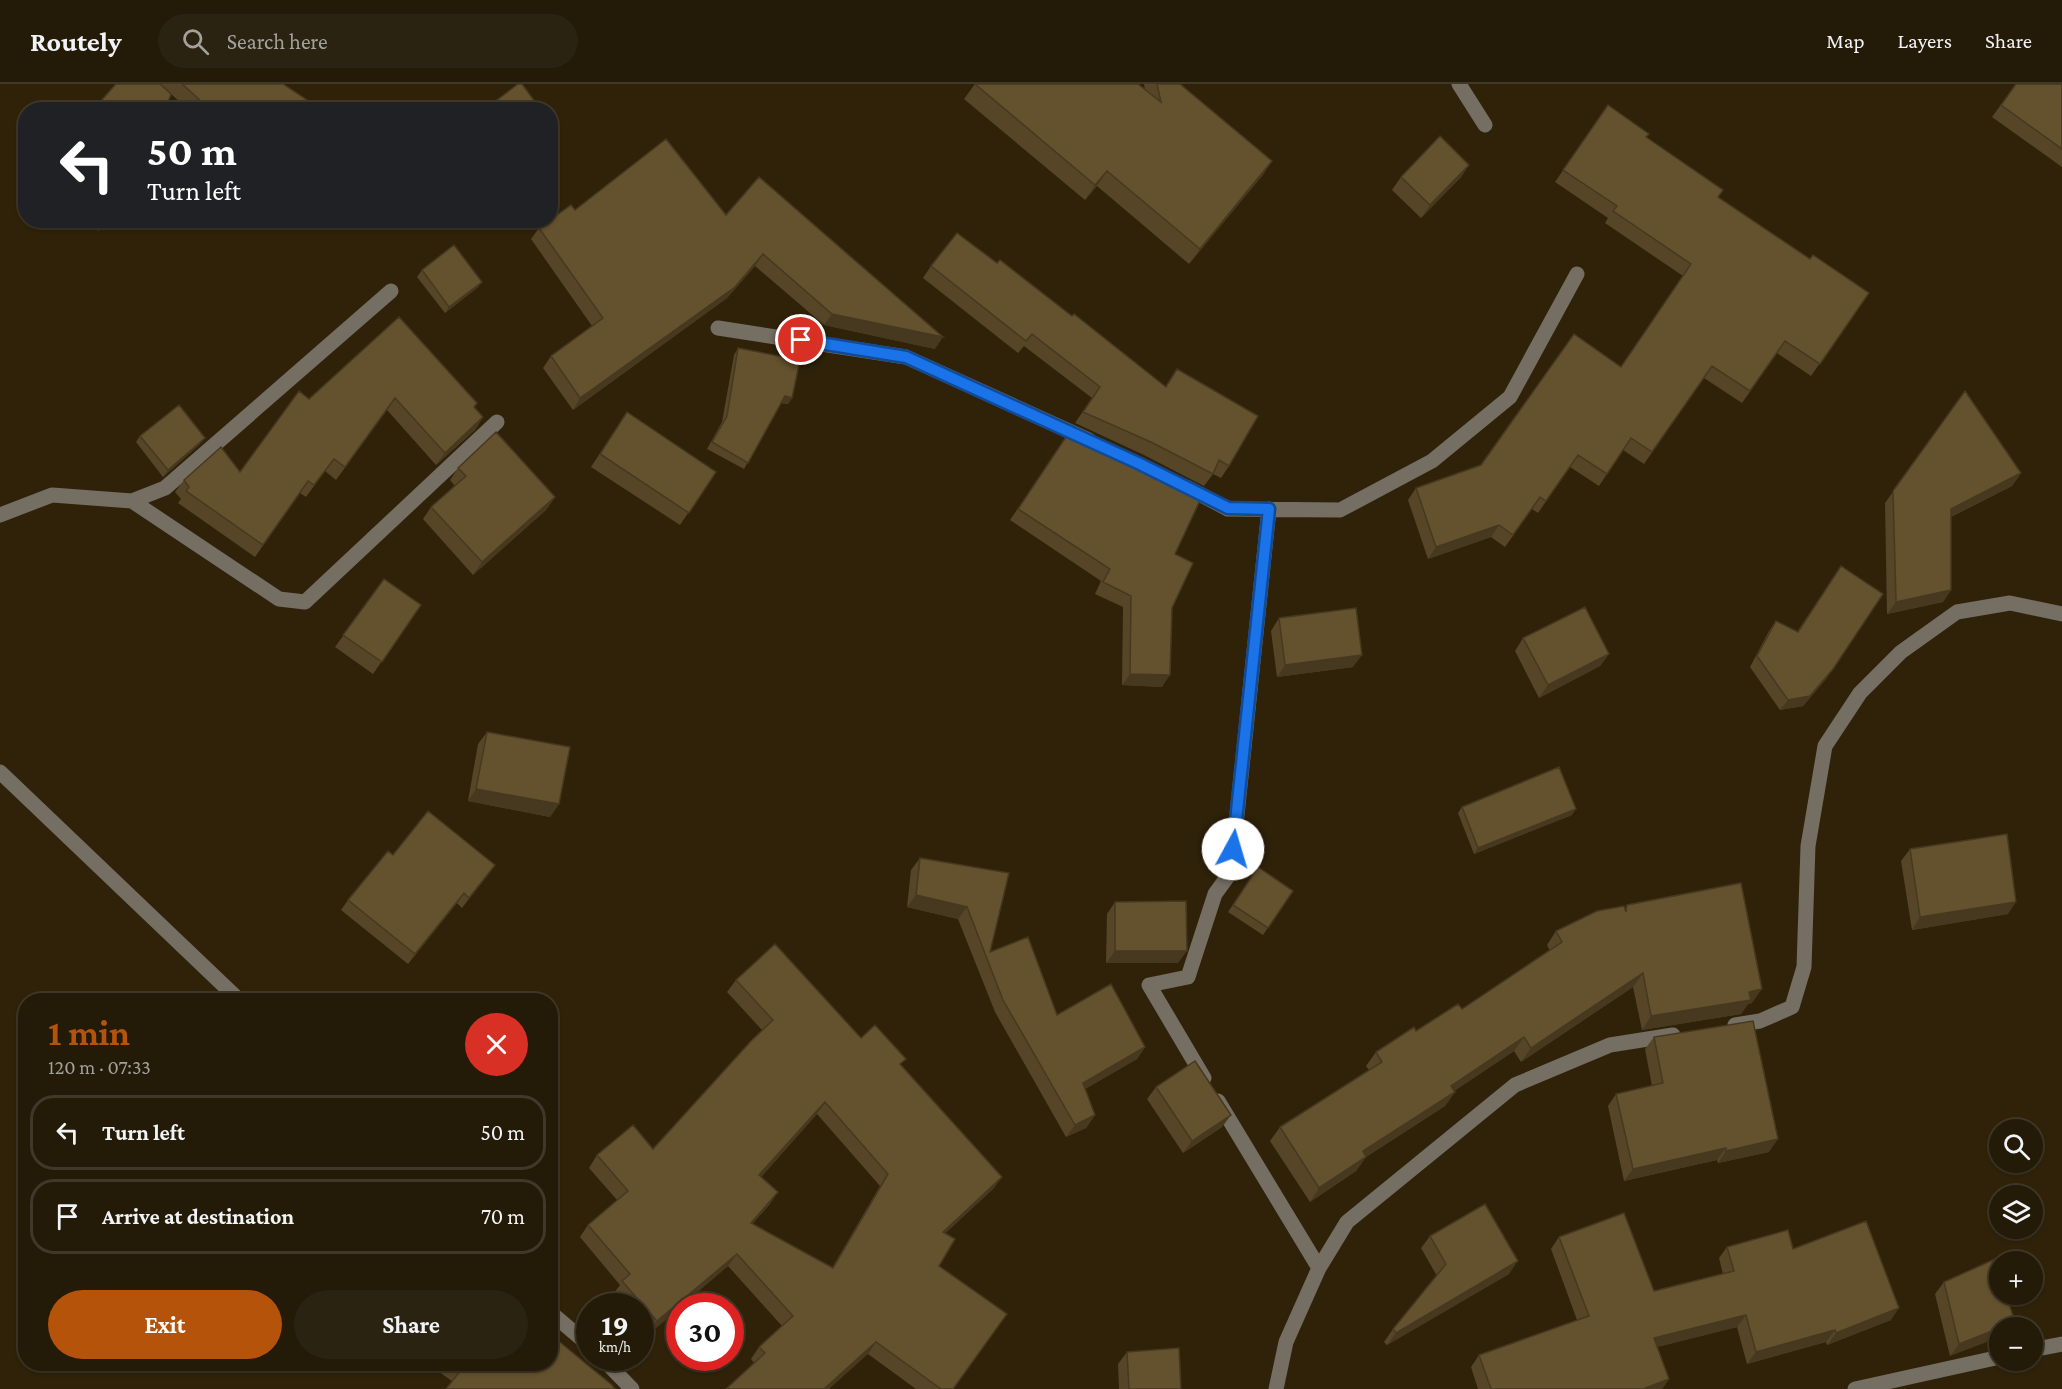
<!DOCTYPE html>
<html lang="en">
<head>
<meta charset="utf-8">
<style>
  :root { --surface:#231a07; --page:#2b2311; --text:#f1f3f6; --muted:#a3a19b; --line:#403828; --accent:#b45309 }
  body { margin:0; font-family:"Crimson Pro",serif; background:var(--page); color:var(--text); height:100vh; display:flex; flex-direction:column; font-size:22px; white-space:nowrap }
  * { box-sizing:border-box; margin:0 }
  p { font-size:20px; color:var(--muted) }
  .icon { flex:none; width:33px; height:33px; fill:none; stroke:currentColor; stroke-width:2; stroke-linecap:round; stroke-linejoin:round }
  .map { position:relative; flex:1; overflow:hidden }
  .drawer { position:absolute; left:18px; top:909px; width:540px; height:378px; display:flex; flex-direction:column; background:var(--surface); border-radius:24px; box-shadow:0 2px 4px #0004,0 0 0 2px var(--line) }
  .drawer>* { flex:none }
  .hud { position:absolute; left:18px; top:18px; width:540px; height:126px; border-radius:24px; box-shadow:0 2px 4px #0004,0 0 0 2px var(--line); background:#202124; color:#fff; overflow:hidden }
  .controls { position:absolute; left:1989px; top:1035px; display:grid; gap:12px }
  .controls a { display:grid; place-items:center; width:54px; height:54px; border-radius:50%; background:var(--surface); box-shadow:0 2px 4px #0004,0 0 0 2px var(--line); font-size:30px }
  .speed { position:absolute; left:576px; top:1209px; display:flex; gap:12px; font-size:30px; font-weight:700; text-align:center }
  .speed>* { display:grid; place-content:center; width:78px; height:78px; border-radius:50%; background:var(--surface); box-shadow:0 2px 4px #0004,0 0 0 2px var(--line); line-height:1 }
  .speed small { font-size:15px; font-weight:400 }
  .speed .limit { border:9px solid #d22; background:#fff; color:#111 }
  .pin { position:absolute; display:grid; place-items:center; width:51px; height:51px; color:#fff; margin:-26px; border:3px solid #fff; border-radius:50%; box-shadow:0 2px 6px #0007 }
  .me { position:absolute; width:66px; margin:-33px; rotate:6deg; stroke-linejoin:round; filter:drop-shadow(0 0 4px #0008) }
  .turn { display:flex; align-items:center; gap:21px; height:126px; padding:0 30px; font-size:27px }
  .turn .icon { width:78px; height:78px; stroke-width:2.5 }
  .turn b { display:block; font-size:42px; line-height:51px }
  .round { display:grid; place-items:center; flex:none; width:63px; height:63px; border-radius:32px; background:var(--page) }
  .headline { display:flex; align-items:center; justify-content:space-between; height:102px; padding:0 30px }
  h1 { font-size:36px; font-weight:700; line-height:45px; color:var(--accent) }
  .cta { display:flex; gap:12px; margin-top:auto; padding:12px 30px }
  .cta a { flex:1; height:69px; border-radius:36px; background:var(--accent); color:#fff; font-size:24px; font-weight:700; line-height:69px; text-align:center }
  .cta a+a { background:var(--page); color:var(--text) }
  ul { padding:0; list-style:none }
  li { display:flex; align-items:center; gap:18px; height:75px; margin:0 12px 9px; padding:0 18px; border:3px solid var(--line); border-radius:24px }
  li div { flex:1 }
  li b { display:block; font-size:22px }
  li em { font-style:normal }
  header { display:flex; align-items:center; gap:36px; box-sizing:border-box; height:84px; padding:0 30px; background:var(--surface); border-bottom:2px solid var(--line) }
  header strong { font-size:28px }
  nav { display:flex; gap:33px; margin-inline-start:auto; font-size:21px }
  .search { width:420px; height:54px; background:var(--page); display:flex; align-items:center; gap:15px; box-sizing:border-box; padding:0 21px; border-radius:33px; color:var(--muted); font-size:22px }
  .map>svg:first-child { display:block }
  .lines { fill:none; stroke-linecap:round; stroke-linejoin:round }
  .minor { stroke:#756e62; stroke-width:15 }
  .wall { fill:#564627; fill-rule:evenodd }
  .shaded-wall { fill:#463920 }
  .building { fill:#64512d; stroke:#463920; stroke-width:1.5; fill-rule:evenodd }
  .route-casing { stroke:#114b97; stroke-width:15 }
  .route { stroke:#1a73e8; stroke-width:10 }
</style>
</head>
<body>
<header>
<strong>Routely</strong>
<div class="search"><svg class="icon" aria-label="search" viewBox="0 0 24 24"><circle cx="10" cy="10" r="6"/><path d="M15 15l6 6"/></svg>Search here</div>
<nav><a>Map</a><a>Layers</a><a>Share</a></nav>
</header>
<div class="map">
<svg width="2062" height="1305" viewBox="0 0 2062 1305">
  <rect width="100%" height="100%" fill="#2f2209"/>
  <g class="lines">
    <path class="minor" d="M1459,0L1485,41
      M718,244L906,273L1089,356
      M1186,403L1228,425L1340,426L1432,377L1510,313L1577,190
      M132,417L165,404L391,207
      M0,431L52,411L132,417L279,515L305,518L497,338
      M0,688L239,916
      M1735,941L1760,937L1792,923L1804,883L1808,762L1825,662L1860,609L1901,568L1957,528L2010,519L2062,530
      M1204,994L1149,901L1188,893L1215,810L1231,788L1269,425
      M1218,1017L1319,1184
      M550,1228L590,1262
      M2032,1266L2062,1260
      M602,1274L632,1305
      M1276,1305L1286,1258L1319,1184L1347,1138L1515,1001L1610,961L1673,951
      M1855,1305L2000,1273"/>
  </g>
  <path class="wall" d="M160,0H283L322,26H189L171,10L165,26H95L100,18Z
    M975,0L1145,6L1144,0H1180L1272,77L1262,92L1189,180L1097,102L1085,116L964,15Z
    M2016,0H2062V83L1992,33Z
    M1608,21L1718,113L1810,175L1869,209L1811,292L1777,269L1742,319L1704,294L1644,380L1623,366L1599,402L1570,383L1538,429L1532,425L1505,463L1491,453L1428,475L1408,416L1416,404L1481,381L1621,283L1683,192L1605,139L1608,134L1555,98Z
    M1469,81L1461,93L1421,134L1392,106L1401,93Z
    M575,126L726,131L935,265L824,241L755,182L727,214L573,326L543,284L551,272L592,242L531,155L539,144Z
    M88,136H109L98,147Z
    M309,136H328L316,146Z
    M997,179L1165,303L1177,285L1229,382L1221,394L1213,390L1204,402L1144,371L1075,339L1092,314L1024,262L1018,269L923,194L931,182Z
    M422,186L482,198L477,204L445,229L417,193Z
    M399,233L477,319L474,323L483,333L475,346L436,381L387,326L336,396L325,387L306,413L300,409L255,473L178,419L181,415L175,408L184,396L240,388L309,315Z
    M738,264L792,314L788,320L781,319L744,385L707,365L722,338L734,271Z
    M1965,307L2021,389L2012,402L1951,433V506L1943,518L1887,530L1885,419Z
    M627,328L716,388L680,441L591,383Z
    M1072,344L1175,470L1172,524L1162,603L1122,601L1123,523L1095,510L1101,497L1010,436Z
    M140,352L200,360L163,393L136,358Z
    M458,384L555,413L546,426L473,491L423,435L431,423L455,402L450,396Z
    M1841,482L1833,585L1826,595L1803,622L1780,626L1750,583L1769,547L1776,537L1797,548Z
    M384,495L421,521L373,590L335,563Z
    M1279,534L1353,583L1277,593L1271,547Z
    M1523,554L1609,570L1600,582L1539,614L1515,567Z
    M487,648L559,720L550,733L468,717L478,660Z
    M1462,723L1572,731L1474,770L1458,729Z
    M1910,765L2008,830L1912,846L1901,777Z
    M393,771L495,781L462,824L457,819L408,880L341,826L348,816Z
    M920,774L1009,789L990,868L1057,931L1145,963L1137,975L1085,1005L1095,1031L1086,1044L1066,1053L995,928L958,835L907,823L911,786Z
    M1258,783L1293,807L1263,851L1228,828Z
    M1115,818L1178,879H1106L1107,830Z
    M1627,821L1752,919L1748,920L1741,930L1642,946L1633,903L1521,978L1514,967L1454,1007L1455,1008L1445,1022L1366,1073L1356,1087L1310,1118L1270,1057L1280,1043L1369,986L1366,982L1376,968L1416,947L1462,925L1550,867L1547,861L1556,847L1625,825Z
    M736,896L861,954L901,981L1002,1093L993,1105L945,1149L939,1182L954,1305H916L868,1270L754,1279L751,1275L759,1263L782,1242L728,1182L681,1222H680L649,1250L640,1240V1222H626L614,1209L620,1201L580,1153L588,1141L617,1116L589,1084L597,1071L653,1065L762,946L727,908ZM817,1030L880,1102L832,1184L752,1140L770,1120L761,1093Z
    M1654,953L1769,1068L1718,1079L1717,1076L1624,1097L1608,1022L1616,1010L1652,1002L1645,965Z
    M1156,1003L1222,1043L1183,1069L1147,1015Z
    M1430,1152L1509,1190L1387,1261L1384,1258L1393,1245L1437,1192L1421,1164Z
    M1559,1153L1654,1207L1723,1190L1719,1174L1727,1163L1793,1165L1891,1236L1827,1261L1826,1258L1747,1280L1737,1243L1657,1263L1669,1295L1662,1305H1478L1471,1283L1479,1271L1577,1236L1551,1165Z
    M1944,1198L2015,1238L2011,1244H2000L1950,1272L1935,1210Z
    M1127,1268L1181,1305H1119L1118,1280Z
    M428,1280H550L452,1297Z"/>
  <path class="shaded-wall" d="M1272,77L1262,92L1189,180L1200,165Z
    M1469,81L1461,93L1421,134L1430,121Z
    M1107,87L1097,102L1085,116L1095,101Z
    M105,136H109L98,147Z
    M322,136H328L316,146Z
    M763,170L755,182L727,214L573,326L580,314Z
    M482,198L477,204L445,229L449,223Z
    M832,230L943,253L935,265L824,241Z
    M785,312L792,314L788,320L780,319Z
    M483,333L475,346L436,381L445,369Z
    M205,354L200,360L163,393L168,386Z
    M2021,389L2012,402L1942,437L1951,425Z
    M555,413L546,426L473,491L482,478Z
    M1499,441L1491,453L1428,475L1436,463Z
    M1951,506L1943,518L1887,530L1896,518Z
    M1609,570L1600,582L1539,614L1548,601Z
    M1362,571L1353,583L1277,593L1285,581Z
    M1833,585L1826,595L1803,622L1780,626L1788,616Z
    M1130,590L1170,591L1162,603L1122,601Z
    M476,705L559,720L550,733L468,717Z
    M1576,725L1572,731L1474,770L1478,764Z
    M495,781L488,791L462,824L469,814Z
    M464,809L457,819L408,880L415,870Z
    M916,811L967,823L958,835L907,823Z
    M2016,818L2008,830L1912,846L1920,833Z
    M1115,867H1187L1178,879H1106Z
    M1643,889L1633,903L1521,978L1531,964Z
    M1762,905L1752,919L1748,920L1741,930L1642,946L1651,932Z
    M1524,953L1514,967L1441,1016L1451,1002Z
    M1145,963L1137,975L1074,1011L1083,999Z
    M1455,1008L1445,1022L1366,1073L1356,1087L1310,1118L1319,1104L1363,1067Z
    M825,1018L817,1030L751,1104L759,1091Z
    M1095,1031L1086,1044L1066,1053L1075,1041Z
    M1231,1031L1222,1043L1183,1069L1192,1057Z
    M1778,1055L1769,1068L1718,1079L1726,1067Z
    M1726,1064L1717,1076L1624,1097L1633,1085Z
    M1002,1093L993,1105L934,1160L943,1148Z
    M778,1108L770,1120L742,1152L751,1139Z
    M737,1170L728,1182L681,1222H680V1224L649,1250L657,1237Z
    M1518,1177L1509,1190L1387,1261L1396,1249Z
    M1899,1224L1891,1236L1827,1261L1836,1249Z
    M1746,1231L1737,1243L1645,1266L1654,1254Z
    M2015,1238L2011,1244H2000Z
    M2000,1244V1253L1950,1272L1959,1260Z
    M1835,1246L1826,1258L1747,1280L1756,1268Z
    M876,1258L868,1270L829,1305H824Z
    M1669,1295L1662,1305H1643Z"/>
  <path class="building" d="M116,0H160L171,10L165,26H103L105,23L100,18Z
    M182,0H283L322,26H246L241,19L235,26H211Z
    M518,0H522L541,26H484Z
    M975,0H1138L1161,18L1157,0H1180L1272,77L1200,165L1107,87L1095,101Z
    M2016,0H2062V65L2001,21Z
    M336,18L339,26H326Z
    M1608,21L1649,50L1646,53L1723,106L1718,113L1810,175L1813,171L1869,209L1820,280L1785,257L1750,307L1712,282L1652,368L1631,354L1607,390L1578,371L1546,417L1540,413L1513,451L1499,441L1436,463L1416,404L1481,381L1574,250L1621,283L1691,180L1613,127L1617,122L1563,86Z
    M1440,52L1469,81L1430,121L1401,93Z
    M666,55L726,131L759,93L943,253L832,230L763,170L735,203L580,314L551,272L603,234L539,144L550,136L571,121L575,126Z
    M957,149L997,179L1000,176L1072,232L1074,230L1166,303L1177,285L1258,332L1229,382L1219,376L1213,390L1153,359L1083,328L1100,303L1032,250L1026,257L931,182Z
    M454,161L482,198L449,223L422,186Z
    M399,233L477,319L474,323L483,333L445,369L395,314L345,383L334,375L314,401L308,397L263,461L186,407L189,403L184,396L221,363L240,388L299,307L309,315Z
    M738,264L800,276L792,314L785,312L748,379L712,358L727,332Z
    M1965,307L2021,389L1951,425V506L1896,518L1893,407Z
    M179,321L205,354L168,386L140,352Z
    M627,328L716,388L689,429L600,370Z
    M1072,344L1144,377L1204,408L1175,470L1193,479L1172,524L1170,591L1130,590L1131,512L1103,498L1110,485L1018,425Z
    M496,348L555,413L482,478L431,423L466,392L458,384Z
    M1841,482L1883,510L1833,585L1810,612L1788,616L1757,572L1776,537L1798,548Z
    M384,495L421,521L382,578L343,551Z
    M1585,523L1609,570L1548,601L1523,554Z
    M1356,524L1362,571L1285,581L1279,534Z
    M487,648L570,663L559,720L476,705Z
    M1559,683L1576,725L1478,764L1462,723Z
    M428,727L495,781L469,814L464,809L415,870L348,816L388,767L393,771Z
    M2007,750L2016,818L1920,833L1910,765Z
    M920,774L1009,789L990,868L1028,853L1057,931L1111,900L1145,963L1083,999L1095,1031L1075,1041L1003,916L967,823L916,811Z
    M1258,783L1293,807L1268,844L1233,821Z
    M1741,799L1762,905L1749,908L1751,916L1651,932L1643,889L1531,964L1524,953L1451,1002L1455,1008L1363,1067L1366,1073L1319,1104L1280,1043L1382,978L1376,968L1414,943L1416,947L1458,920L1462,925L1562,858L1556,847L1597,827L1624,822L1626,828L1627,821Z
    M1186,817L1187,867H1115V818Z
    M775,860L861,954L875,941L906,975L900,980L1002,1093L943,1148L955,1155L939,1182L1007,1230L953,1305H941L876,1258L824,1305H726L765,1269L759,1263L793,1232L737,1170L657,1237L622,1197L630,1190L588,1141L628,1107L597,1071L633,1041L653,1065L751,957L773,936L736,896ZM825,1018L888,1090L833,1184L751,1139L778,1108L759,1091Z
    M1753,937L1778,1055L1726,1067V1064L1633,1085L1616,1010L1663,999L1654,953Z
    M1195,977L1231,1031L1192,1057L1156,1003Z
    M1485,1120L1518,1177L1396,1249L1393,1245L1446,1180L1430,1152Z
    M1624,1129L1654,1207L1734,1187L1727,1163L1788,1146L1793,1165L1866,1137L1899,1224L1836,1249L1835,1246L1756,1268L1746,1231L1654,1254L1669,1295L1643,1305H1491L1479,1271L1589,1232L1559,1153Z
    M1995,1175L2000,1188V1210H2006L2015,1238L1959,1260L1944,1198Z
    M550,1250L612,1301L615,1305H446L461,1286L452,1280H550Z
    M1179,1264L1181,1305H1129L1127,1268Z"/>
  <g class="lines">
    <defs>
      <path id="route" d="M801,256L906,273L1140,380L1228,424L1269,425L1233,765"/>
    </defs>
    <use href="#route" class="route-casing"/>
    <use href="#route" class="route"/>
  </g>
</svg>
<div class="controls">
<a><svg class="icon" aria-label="search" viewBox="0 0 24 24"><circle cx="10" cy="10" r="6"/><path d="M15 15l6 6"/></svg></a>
<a><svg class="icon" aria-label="layers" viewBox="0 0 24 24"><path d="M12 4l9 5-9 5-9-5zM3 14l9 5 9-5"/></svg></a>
<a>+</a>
<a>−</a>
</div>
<div class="speed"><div>19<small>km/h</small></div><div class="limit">30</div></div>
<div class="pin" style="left:801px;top:256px;background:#d93025"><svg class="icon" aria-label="arrive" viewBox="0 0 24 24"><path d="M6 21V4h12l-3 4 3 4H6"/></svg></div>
<svg class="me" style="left:1233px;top:765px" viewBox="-20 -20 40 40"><circle r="19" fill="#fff"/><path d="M0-13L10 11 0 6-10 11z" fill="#1a73e8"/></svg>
<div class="hud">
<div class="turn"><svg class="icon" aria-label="left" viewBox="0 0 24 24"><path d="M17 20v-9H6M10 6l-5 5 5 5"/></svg><div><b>50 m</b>Turn left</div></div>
</div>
<section class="drawer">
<div class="headline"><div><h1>1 min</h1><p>120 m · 07:33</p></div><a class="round" style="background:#d93025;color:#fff"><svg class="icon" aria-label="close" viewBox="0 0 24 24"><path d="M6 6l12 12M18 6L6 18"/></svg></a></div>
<ul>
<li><svg class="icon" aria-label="left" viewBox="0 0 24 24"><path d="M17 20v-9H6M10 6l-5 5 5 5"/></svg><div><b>Turn left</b></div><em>50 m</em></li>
<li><svg class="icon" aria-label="arrive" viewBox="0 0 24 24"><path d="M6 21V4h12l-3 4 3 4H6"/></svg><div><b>Arrive at destination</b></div><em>70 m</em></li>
</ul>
<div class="cta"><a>Exit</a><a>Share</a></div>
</section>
</div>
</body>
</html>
